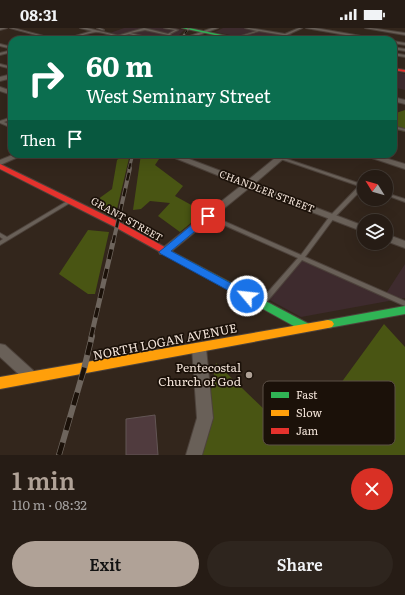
<!DOCTYPE html>
<html lang="en">
<head>
<meta charset="utf-8">
<style>
  :root { --surface:#261c15; --page:#2e251e; --text:#f1f3f6; --muted:#a4a1a0; --line:#423a34; --accent:#b0a297 }
  body { margin:0; font-family:Literata,serif; background:var(--page); color:var(--text); height:100vh; display:flex; flex-direction:column; font-size:15px; white-space:nowrap }
  * { box-sizing:border-box; margin:0 }
  p { font-size:13px; color:var(--muted) }
  .icon { flex:none; width:22px; height:22px; fill:none; stroke:currentColor; stroke-width:2; stroke-linecap:round; stroke-linejoin:round }
  .map { position:relative; height:427px; overflow:hidden }
  .sheet { display:flex; flex-direction:column; background:var(--surface); flex:1 }
  .sheet>* { flex:none }
  .hud { position:absolute; left:8px; top:8px; width:389px; height:122px; border-radius:12px; box-shadow:0 4px 16px #0002,0 0 0 1px var(--line); background:#0b6e4f; color:#fff; overflow:hidden }
  .needle { width:26px; rotate:307deg }
  .buttons { position:absolute; left:357px; top:142px; display:grid; gap:8px }
  .buttons a { display:grid; place-items:center; width:36px; height:36px; border-radius:50%; background:var(--surface); box-shadow:0 4px 16px #0002,0 0 0 1px var(--line); font-size:20px }
  .pin { position:absolute; display:grid; place-items:center; width:34px; height:34px; color:#fff; margin:-17px; border-radius:8px; box-shadow:0 2px 6px #0006 }
  .me { position:absolute; width:44px; margin:-22px; rotate:298deg; stroke-linejoin:round; filter:drop-shadow(0 0 3px #0008) }
  .turn { display:flex; align-items:center; gap:14px; height:84px; padding:0 12px; font-size:18px }
  .turn .icon { width:52px; height:52px; stroke-width:2.5 }
  .turn b { display:block; font-size:28px; line-height:34px }
  .then { display:flex; align-items:center; height:38px; padding:0 12px; background:#0003; gap:8px; font-size:15px }
  .round { display:grid; place-items:center; flex:none; width:42px; height:42px; border-radius:21px; background:var(--page) }
  .overview { display:flex; align-items:center; justify-content:space-between; height:68px; padding:0 12px }
  h1 { font-size:24px; font-weight:600; line-height:30px; color:var(--accent) }
  .button { display:flex; gap:8px; margin-top:auto; padding:8px 12px }
  .button a { flex:1; height:46px; border-radius:24px; background:var(--accent); color:#111; font-size:16px; font-weight:600; line-height:46px; text-align:center }
  .button a+a { background:var(--page); color:var(--text) }
  .status { display:flex; justify-content:space-between; align-items:center; height:28px; padding:0 20px; background:var(--surface); direction:ltr }
  .status svg { height:11px; fill:currentColor }
  .map>svg:first-child { display:block }
  .commercial { fill:#3e2b2e }
  .forest { fill:#495513 }
  .building { fill:#503b3e; stroke:#635655 }
  .lines { fill:none; stroke-linecap:round; stroke-linejoin:round }
  .lane-casing { stroke:#4d423b; stroke-width:2 }
  .street-casing { stroke:#4d423b; stroke-width:2 }
  .fast-casing { stroke:#4d423b; stroke-width:2 }
  .slow-casing { stroke:#4d423b; stroke-width:2 }
  .jam-casing { stroke:#4d423b; stroke-width:2 }
  .lane { fill:#696058; fill-rule:evenodd }
  .street { fill:#696058; fill-rule:evenodd }
  .fast { fill:#30b455; fill-rule:evenodd }
  .slow { fill:#ff9f0a; fill-rule:evenodd }
  .jam { fill:#e5322d; fill-rule:evenodd }
  .rail-far4-casing { stroke:#6e655d; stroke-width:2 }
  .rail-far3-casing { stroke:#6e655d; stroke-width:3 }
  .rail-far2-casing { stroke:#6e655d; stroke-width:4 }
  .rail-far1-casing { stroke:#6e655d; stroke-width:5 }
  .rail-casing { stroke:#6e655d; stroke-width:6 }
  .rail-far4 { stroke:#1b1109; stroke-width:1.5; stroke-dasharray:4; stroke-linecap:butt }
  .rail-far3 { stroke:#1b1109; stroke-width:2; stroke-dasharray:6; stroke-linecap:butt }
  .rail-far2 { stroke:#1b1109; stroke-width:2.5; stroke-dasharray:8; stroke-linecap:butt }
  .rail-far1 { stroke:#1b1109; stroke-width:3.5; stroke-dasharray:10; stroke-linecap:butt }
  .rail { stroke:#1b1109; stroke-width:4.5; stroke-dasharray:13; stroke-linecap:butt }
  .route { fill:#1a73e8; stroke:#114b97 }
  .poi-dot { fill:#b0a297; stroke:#1b1109; stroke-width:1.5 }
  .labels { text-anchor:middle; stroke-width:3.5; stroke-linejoin:round; paint-order:stroke }
  .street-label { font-size:10px; fill:#f3e4d9; stroke:#1b1109 }
  .near-street-label { font-size:12px; fill:#f3e4d9; stroke:#1b1109 }
  .near-poi-label { font-size:12px; fill:#f3e4d9; stroke:#1b1109; text-anchor:end }
  .key { fill:#1b1109; stroke:#5c5047; stroke-width:1 }
  .key-label { font-size:11px; fill:#f3e4d9 }
</style>
</head>
<body>
<div class="status"><b>08:31</b><svg viewBox="0 0 49 12"><path d="M0 12V9h3v3zM5 12V6h3v6zM10 12V3h3v9zM15 12V0h3v12zM26 1h20v11H26zM47 4h2v5h-2z"/></svg></div>
<div class="map">
<svg width="405" height="427" viewBox="0 0 405 427">
  <rect width="100%" height="100%" fill="#33261c"/>
  <path class="commercial" d="M124,0H175L184,2L174,12H142L110,5Z
    M223,0H246L314,12H255L215,4Z
    M393,43L405,46V62L393,59Z
    M302,229L385,267L405,236V270L301,289L266,270Z"/>
  <path class="forest" d="M405,82V104L393,101V86Z
    M125,126H130L117,181L106,186L90,177L112,161L117,132Z
    M141,126H157L161,128L155,137L183,158L175,168L204,184L180,204L158,188L170,175L150,173L141,181L133,182Z
    M88,202L109,204L95,266H88L59,246Z
    M384,296L405,319V427H199L216,335L298,414Z"/>
  <path class="building" d="M155,387L158,427H126V391Z"/>
  <g class="lines">
    <defs>
      <path id="lane" d="M10,0H13L59,12H55Z
        M97,0H100L104,2H102Z
        M144,0L168,6L175,2L164,0H169L178,2L170,6L171,7L163,12H161L168,7L145,2L130,5L158,12H154L129,6L118,9L117,8Z
        M245,0H249L285,6L299,0H302L287,7L315,12H310L285,8L275,12H272L283,7L259,3L235,10L257,3Z
        M365,0H370L405,5V7Z
        M185,10L192,12L184,11Z
        M393,19L405,21V23L393,21Z
        M12,22V24L0,27V25Z
        M393,25L405,27V29L393,27Z
        M0,36L12,39V41L0,38Z
        M12,89V91L4,94L12,98V100L0,95V93Z
        M393,98L405,101V103L393,100Z
        M266,126H272L364,157V159L334,190L305,229L405,273V278L302,232L265,276H261L260,274L261,272L298,230L206,189V187H210L301,227L330,188L359,158Z
        M386,165L405,171V174L386,167Z
        M69,172H71L73,173L0,217V213L3,211L0,209V205L7,209Z"/>
      <path id="street" d="M0,0H7L0,2Z
        M80,0H87L136,12C123,12 105,4 96,4C84,5 74,12 62,12L92,3Z
        M212,0H218L185,12H179Z
        M306,0H315L384,12H374Z
        M393,13L405,15V17L393,15Z
        M0,16L12,19V21L0,18Z
        M12,46V50L0,53V49Z
        M0,59L12,63V67L0,63Z
        M393,69L405,72V76L393,73Z
        M15,126H25L0,137V132Z
        M165,126H176L247,153L280,126H289L254,156L364,198V204L249,160L168,226H160L159,224L160,222L242,157Z
        M360,126H372L405,136V141Z
        M386,206L405,213V220L386,213Z
        M199,315L204,316L206,320L213,390L202,427H186L197,390L192,320L194,316Z
        M0,316L5,317L36,345L38,349L36,353L31,355L26,353L0,329Z"/>
      <path id="fast" d="M182,0H189L246,12H238Z
        M167,221L309,296L311,299L309,302L305,303L301,302L164,226L162,224Z
        M405,278V286L328,300L324,299L322,296L324,293L328,292Z"/>
      <path id="slow" d="M328,292L332,293L334,296L332,299L328,300L0,361V349Z"/>
      <path id="jam" d="M393,40L405,42V44L393,42Z
        M0,136L121,195L170,222L172,224L170,226H164L115,199L0,141Z"/>
    </defs>
    <use href="#lane" class="lane-casing"/>
    <use href="#street" class="street-casing"/>
    <use href="#fast" class="fast-casing"/>
    <use href="#slow" class="slow-casing"/>
    <use href="#jam" class="jam-casing"/>
    <use href="#lane" class="lane"/>
    <use href="#street" class="street"/>
    <use href="#fast" class="fast"/>
    <use href="#slow" class="slow"/>
    <use href="#jam" class="jam"/>
    <defs>
      <path id="rail-far4" d="M180,12L189,0"/>
      <path id="rail-far3" d="M129,141L133,126"/>
      <path id="rail-far2" d="M113,215L130,140"/>
      <path id="rail-far1" d="M91,309L113,214"/>
      <path id="rail" d="M59,427L84,341L92,308"/>
    </defs>
    <use href="#rail-far4" class="rail-far4-casing"/>
    <use href="#rail-far3" class="rail-far3-casing"/>
    <use href="#rail-far2" class="rail-far2-casing"/>
    <use href="#rail-far1" class="rail-far1-casing"/>
    <use href="#rail" class="rail-casing"/>
    <use href="#rail-far4" class="rail-far4"/>
    <use href="#rail-far3" class="rail-far3"/>
    <use href="#rail-far2" class="rail-far2"/>
    <use href="#rail-far1" class="rail-far1"/>
    <use href="#rail" class="rail"/>
  </g>
  <path class="route" d="M208,185L212,188L211,190L171,223L251,266L253,268L251,271H244L161,226L159,224L205,186Z"/>
  <circle class="poi-dot" cx="249" cy="347" r="4"/>
  <g class="labels">
    <g class="street-label">
      <text transform="translate(267 163) rotate(21)" y="4">CHANDLER STREET</text>
      <text transform="translate(127 191) rotate(29)" y="4">GRANT STREET</text>
    </g>
    <g class="near-street-label">
      <text transform="translate(165 314) rotate(-11)" y="4">NORTH LOGAN AVENUE</text>
    </g>
    <g class="near-poi-label">
      <text x="241" y="344">Pentecostal<tspan x="241" dy="14">Church of God</tspan></text>
    </g>
  </g>
  <rect x="263" y="353" width="132" height="64" rx="6" class="key"/>
  <rect x="271" y="364" width="18" height="6" fill="#30b455"/>
  <rect x="271" y="382" width="18" height="6" fill="#ff9f0a"/>
  <rect x="271" y="400" width="18" height="6" fill="#e5322d"/>
  <g class="key-label">
    <text x="296" y="371">Fast</text>
    <text x="296" y="389">Slow</text>
    <text x="296" y="407">Jam</text>
  </g>
</svg>
<div class="buttons">
<a><svg class="needle" viewBox="-14 -14 28 28"><path d="M0-13l5 13h-10z" fill="#e53935"/><path d="M0 13l5-13h-10z" fill="#a4a1a0"/></svg></a>
<a><svg class="icon" aria-label="layers" viewBox="0 0 24 24"><path d="M12 4l9 5-9 5-9-5zM3 14l9 5 9-5"/></svg></a>
</div>
<div class="pin" style="left:208px;top:188px;background:#d93025"><svg class="icon" aria-label="arrive" viewBox="0 0 24 24"><path d="M6 21V4h12l-3 4 3 4H6"/></svg></div>
<svg class="me" style="left:247px;top:268px" viewBox="-20 -20 40 40"><circle r="17" fill="#1a73e8" stroke="#fff" stroke-width="3"/><path d="M0-11L8 9 0 5-8 9z" fill="#fff"/></svg>
<div class="hud">
<div class="turn"><svg class="icon" aria-label="right" viewBox="0 0 24 24"><path d="M7 20v-9h11M14 6l5 5-5 5"/></svg><div><b>60 m</b>West Seminary Street</div></div>
<div class="then">Then<svg class="icon" aria-label="arrive" viewBox="0 0 24 24"><path d="M6 21V4h12l-3 4 3 4H6"/></svg></div>
</div>
</div>
<section class="sheet">
<div class="overview"><div><h1>1 min</h1><p>110 m · 08:32</p></div><a class="round" style="background:#d93025;color:#fff"><svg class="icon" aria-label="close" viewBox="0 0 24 24"><path d="M6 6l12 12M18 6L6 18"/></svg></a></div>
<div class="button"><a>Exit</a><a>Share</a></div>
</section>
</body>
</html>
